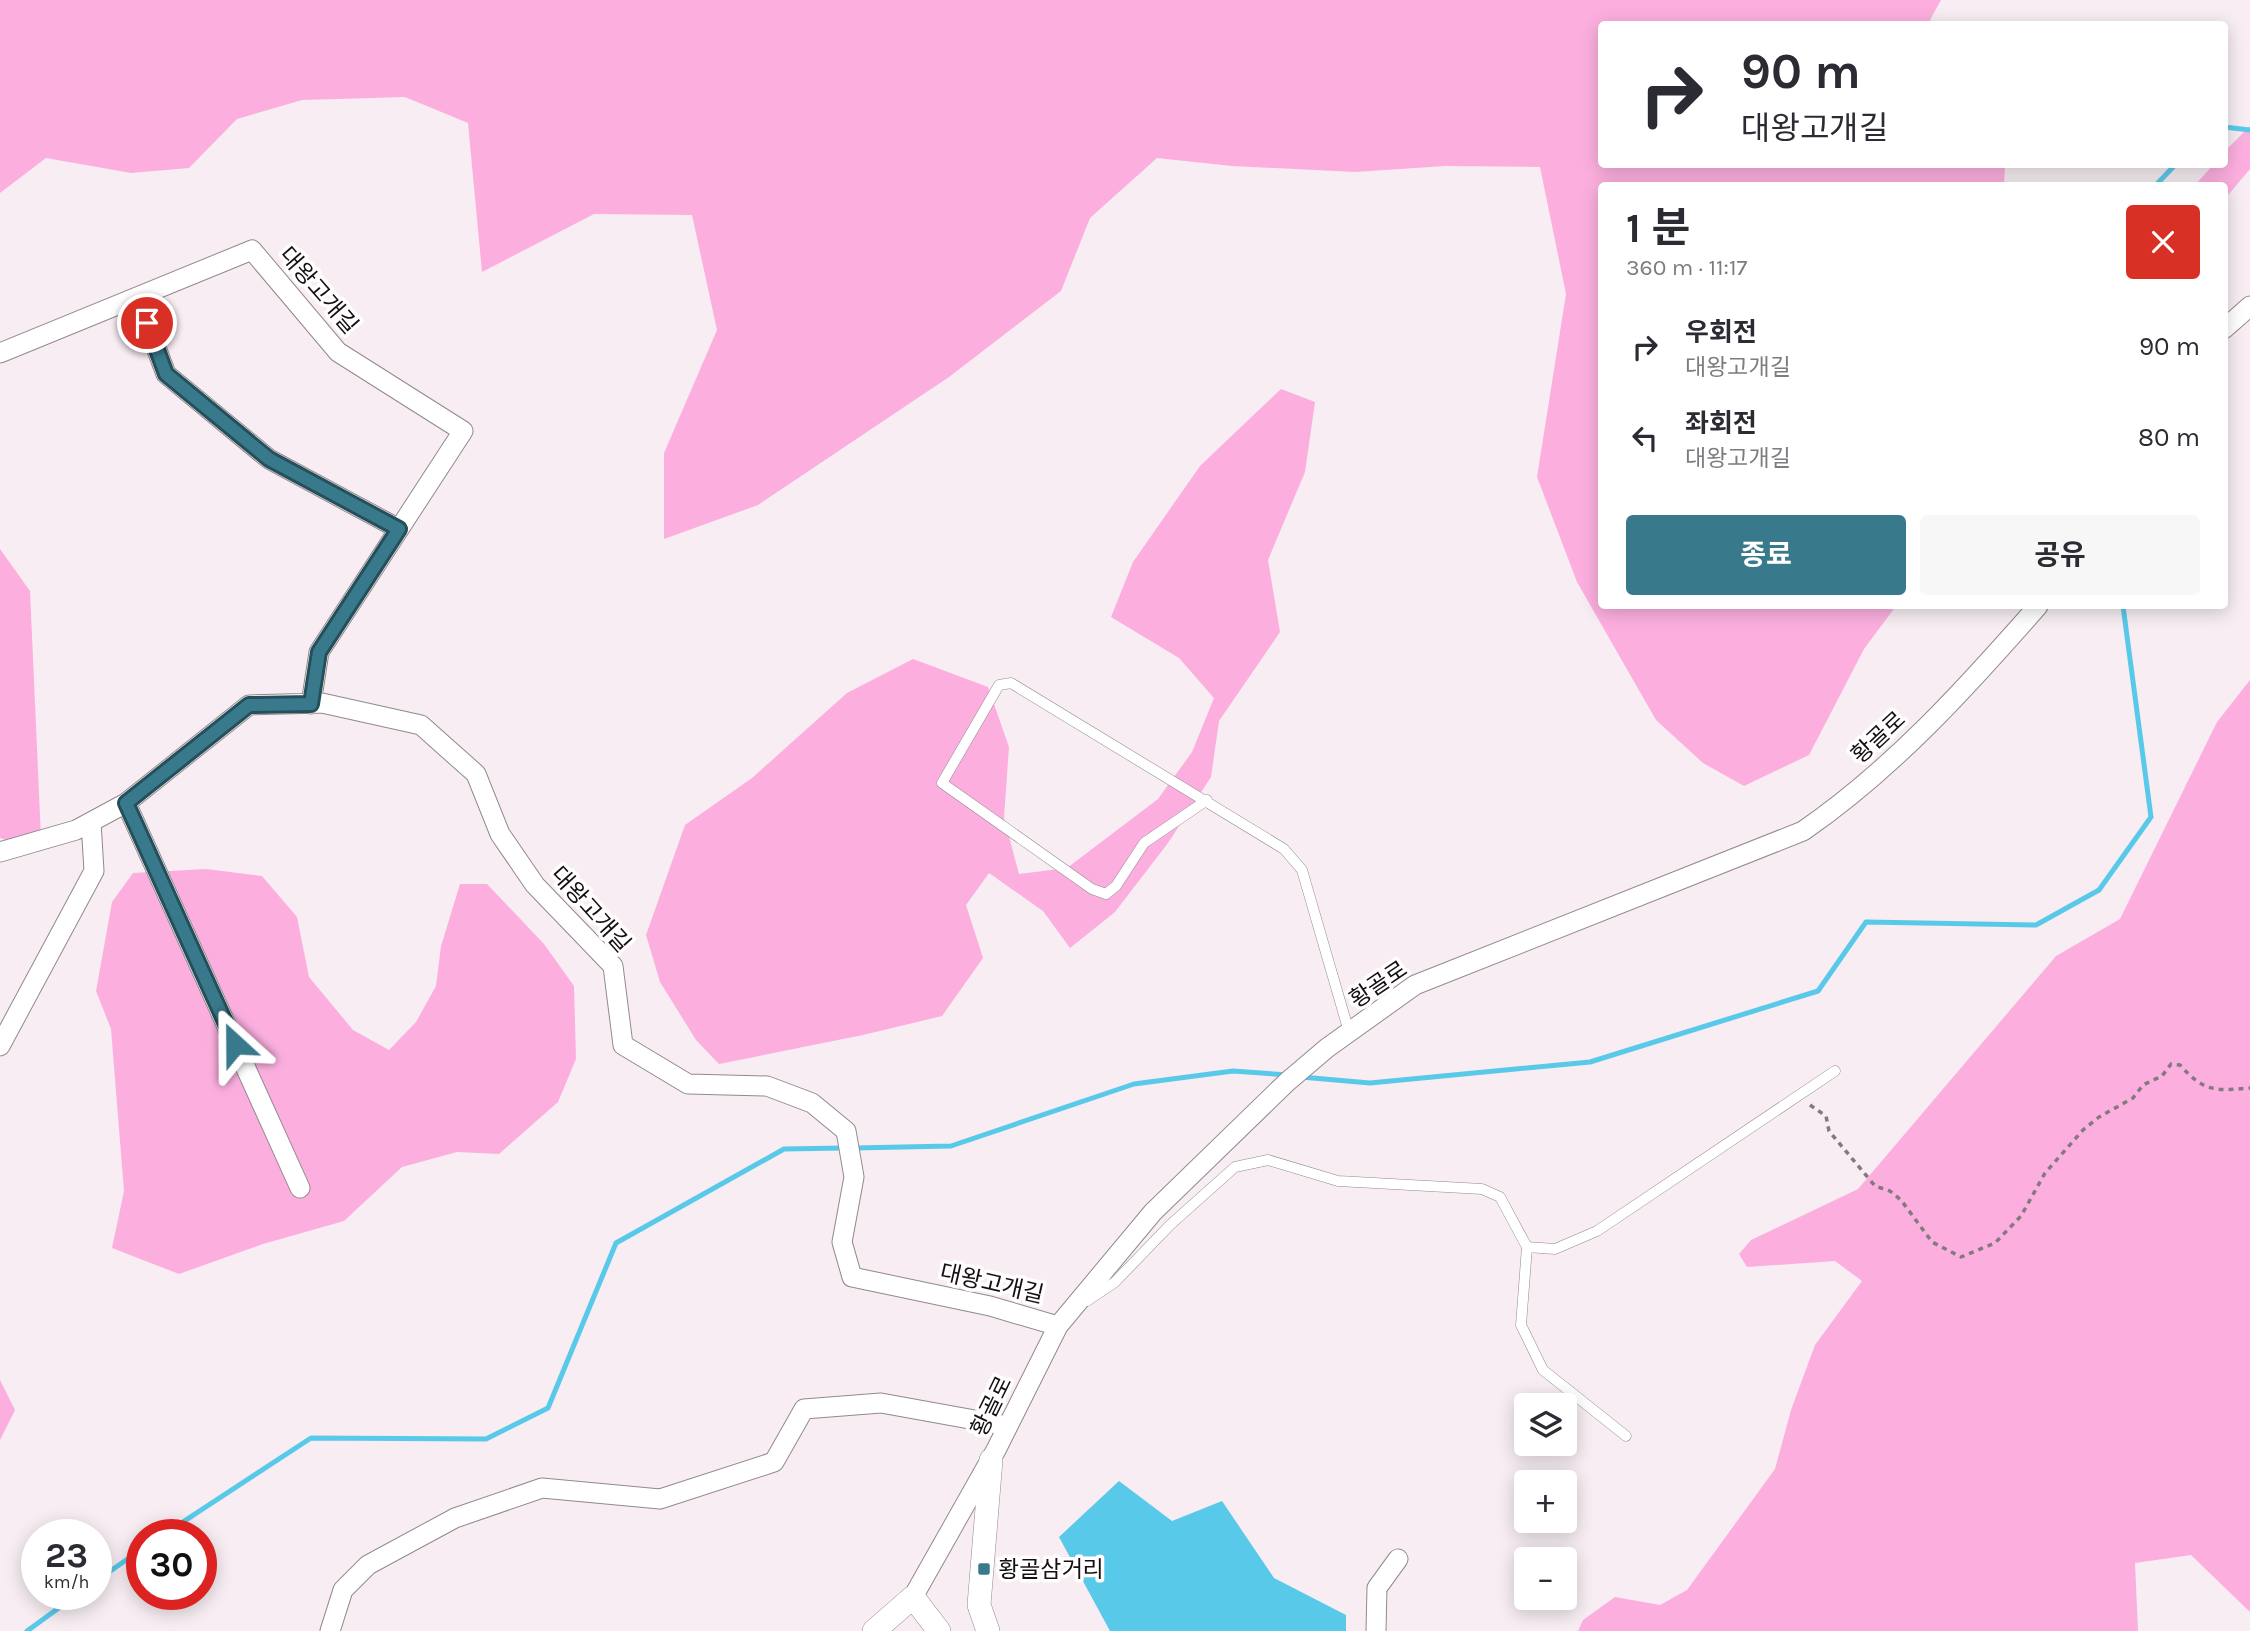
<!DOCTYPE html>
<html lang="ko">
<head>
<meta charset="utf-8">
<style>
  :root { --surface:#fff; --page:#f7f7f7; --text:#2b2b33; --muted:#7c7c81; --accent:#39798c }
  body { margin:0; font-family:Karla,"Noto Sans KR",sans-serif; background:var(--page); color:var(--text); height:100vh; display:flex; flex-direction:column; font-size:26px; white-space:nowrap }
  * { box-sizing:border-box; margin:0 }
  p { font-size:23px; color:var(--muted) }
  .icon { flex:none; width:38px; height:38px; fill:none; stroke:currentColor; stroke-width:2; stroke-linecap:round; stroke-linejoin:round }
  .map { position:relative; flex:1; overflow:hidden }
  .sheet { position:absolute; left:1598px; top:182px; width:630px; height:427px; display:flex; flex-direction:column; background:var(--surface); border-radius:7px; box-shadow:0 4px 18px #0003 }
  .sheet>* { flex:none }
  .hud { position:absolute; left:1598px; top:21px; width:630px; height:147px; border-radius:7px; box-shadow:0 4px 18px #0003; background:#fff; color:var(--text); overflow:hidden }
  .fabs { position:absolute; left:1514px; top:1393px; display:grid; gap:14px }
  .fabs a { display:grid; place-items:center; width:63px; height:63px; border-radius:7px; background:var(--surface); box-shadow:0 4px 18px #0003; font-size:35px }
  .speed { position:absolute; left:21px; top:1519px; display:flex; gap:14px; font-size:35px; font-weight:700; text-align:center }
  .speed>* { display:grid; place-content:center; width:91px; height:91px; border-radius:50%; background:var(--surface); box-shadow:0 4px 18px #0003; line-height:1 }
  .speed small { font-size:18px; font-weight:400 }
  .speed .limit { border:10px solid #d22; background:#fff; color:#111 }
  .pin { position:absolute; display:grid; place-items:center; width:60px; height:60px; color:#fff; margin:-30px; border:4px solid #fff; border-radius:50%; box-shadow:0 2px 7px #0007 }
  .me { position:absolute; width:77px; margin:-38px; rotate:336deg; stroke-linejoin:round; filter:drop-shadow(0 0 5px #0008) }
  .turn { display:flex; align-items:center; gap:24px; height:147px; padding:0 28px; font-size:32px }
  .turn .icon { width:91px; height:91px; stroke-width:2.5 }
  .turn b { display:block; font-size:49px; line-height:60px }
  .round { display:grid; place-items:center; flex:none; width:74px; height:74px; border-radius:7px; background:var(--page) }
  .headline { display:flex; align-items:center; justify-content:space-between; height:119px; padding:0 28px }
  h1 { font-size:42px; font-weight:700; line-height:52px }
  .primary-button { display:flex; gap:14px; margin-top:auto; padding:14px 28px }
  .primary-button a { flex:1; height:80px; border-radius:7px; background:var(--accent); color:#fff; font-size:28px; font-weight:700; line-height:80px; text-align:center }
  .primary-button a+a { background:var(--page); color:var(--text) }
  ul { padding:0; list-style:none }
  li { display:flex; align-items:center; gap:21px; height:91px; padding:0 28px }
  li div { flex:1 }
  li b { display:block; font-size:26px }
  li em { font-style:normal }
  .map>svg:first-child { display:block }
  .green { fill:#fcafdf }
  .water { fill:#59c9ea }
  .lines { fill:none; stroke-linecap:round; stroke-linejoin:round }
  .stream { stroke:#59c9ea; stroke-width:5 }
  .service-casing { stroke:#92898e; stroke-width:11 }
  .minor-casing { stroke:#92898e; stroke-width:21 }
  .tertiary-casing { stroke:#92898e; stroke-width:24 }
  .path { stroke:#817a7e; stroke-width:3.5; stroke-dasharray:5 5; stroke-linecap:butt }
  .service { stroke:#fff; stroke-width:10 }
  .minor { stroke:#fff; stroke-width:19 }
  .tertiary { stroke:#fff; stroke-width:23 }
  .route-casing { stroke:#254f5b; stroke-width:18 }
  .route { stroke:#39798c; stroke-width:12 }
  .poi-dot { fill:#39798c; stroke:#fffdfe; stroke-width:2.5 }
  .labels { text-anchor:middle; stroke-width:7; stroke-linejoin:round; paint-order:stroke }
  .street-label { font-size:23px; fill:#131011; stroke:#fffdfe }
  .poi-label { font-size:23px; fill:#131011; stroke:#fffdfe; text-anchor:start }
</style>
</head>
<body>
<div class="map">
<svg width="2250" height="1631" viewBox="0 0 2250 1631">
  <rect width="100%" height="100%" fill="#f7edf3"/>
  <path class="green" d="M0,0H1941L1930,20L1932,24H1601V164L2005,165L2004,185L1601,186V606H1896L1864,649L1809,755L1744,786L1703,763L1656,720L1577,582L1537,477L1566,294L1540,167L1445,166L1355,172L1232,166L1157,158L1090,218L1061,291L949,377L758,505L664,539V453L717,330L692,215L594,214L482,272L468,123L405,97L302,100L237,119L189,168L131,173L46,158L0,193Z
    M2250,126V169L2224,200V186L2195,185L2213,165L2224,164V152Z
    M1281,389L1315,402L1305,472L1268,560L1280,632L1219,721L1211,777L1168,843L1115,912L1070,948L1043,911L989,873L966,905L983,958L942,1016L863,1035L719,1064L696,1040L660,982L646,935L685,825L752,778L847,693L913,659L988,687L1009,747L1004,818L1019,874L1067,868L1158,799L1192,752L1214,698L1179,658L1111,617L1133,562L1200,466Z
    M0,549L30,591L41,838L6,840L0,838Z
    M2250,680V1612L2191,1555L2135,1563L2138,1631H1578L1583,1620L1615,1597L1660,1605L1687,1590L1775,1469L1791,1410L1815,1345L1862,1281L1835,1261L1747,1267L1739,1254L1751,1240L1858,1189L2056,956L2120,919L2217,722Z
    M206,869L262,876L297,917L309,977L353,1030L389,1050L416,1022L436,986L441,946L460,884H487L544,944L574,986L576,1059L558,1102L499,1154L457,1152L402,1167L344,1221L263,1244L179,1274L112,1248L124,1191L111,1029L96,991L112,902L133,873Z
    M0,1380L15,1410L0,1440Z"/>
  <path class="water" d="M1119,1481L1172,1521L1222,1501L1274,1578L1346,1615V1631H1110L1059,1537Z"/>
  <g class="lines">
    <path class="stream" d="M2224,127L2250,130
      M2155,186L2176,164
      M1301,1077L1370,1083L1590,1062L1818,991L1866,922L2036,925L2099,890L2151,817L2123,606
      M854,1148L951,1146L1134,1084L1233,1071L1288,1075
      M163,1535L311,1438L486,1439L548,1408L616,1243L784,1149L844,1148
      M96,1581L142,1549
      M27,1631L78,1594"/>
    <defs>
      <path id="service" d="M1207,800L1144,843L1116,886L1106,894L1092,889L942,783L999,685L1011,683L1284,849L1302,870L1349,1032
        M1527,1247L1521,1325L1543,1370L1626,1436
        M1087,1301L1115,1282L1170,1225L1235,1167L1268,1160L1338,1181L1482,1189L1500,1197L1527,1247L1555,1249L1597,1231L1835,1071"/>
      <path id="minor" d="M137,297L166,374L269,459L399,529
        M2224,329L2250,306
        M0,353L252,250L338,352L463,431L319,652L311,704
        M126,803L300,1188
        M0,852L76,830L126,803L249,705L322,703L421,725L476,774L500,834L535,885L613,966L623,1045L688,1084L767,1086L812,1103L846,1131L854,1177L842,1242L852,1277L990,1306L1058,1326
        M0,1046L94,871L91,822
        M913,1597L996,1450L1058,1326L1153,1212L1287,1082L1327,1048L1415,985L1803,831C1893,769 1966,688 2038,606
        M330,1631L343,1590L368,1565L455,1518L542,1488L660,1499L774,1462L804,1409L881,1403L1008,1426
        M1376,1631L1377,1588L1398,1559"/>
      <path id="tertiary" d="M874,1631L913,1597L939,1631
        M988,1631L979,1605L991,1460"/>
    </defs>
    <use href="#service" class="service-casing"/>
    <use href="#minor" class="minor-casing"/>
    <use href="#tertiary" class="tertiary-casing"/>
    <path class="path" d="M1810,1105L1826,1116L1829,1131L1875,1186L1890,1191L1901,1200L1932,1242L1961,1257L1995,1243L2021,1216L2045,1173L2083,1130L2099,1117L2133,1098L2143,1085L2162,1076L2171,1064L2180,1065C2204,1092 2215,1091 2250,1088"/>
    <use href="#service" class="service"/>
    <use href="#minor" class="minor"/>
    <use href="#tertiary" class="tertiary"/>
  </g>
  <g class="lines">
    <defs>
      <path id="route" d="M147,323L166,374L269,459L399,529L319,652L311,704L249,705L126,803L235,1044"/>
    </defs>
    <use href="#route" class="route-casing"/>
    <use href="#route" class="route"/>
  </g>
  <rect class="poi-dot" x="977" y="1562" width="14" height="14" rx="3.5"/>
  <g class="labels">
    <g class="street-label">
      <text transform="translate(319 290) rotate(49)" y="8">대왕고개길</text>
      <text transform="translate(1878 737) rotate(-43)" y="8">황골로</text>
      <text transform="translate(591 909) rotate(48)" y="8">대왕고개길</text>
      <text transform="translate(1378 984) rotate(-34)" y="8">황골로</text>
      <text transform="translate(992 1283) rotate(13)" y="8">대왕고개길</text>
      <text transform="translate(991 1406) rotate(-64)" y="8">황골로</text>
    </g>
    <g class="poi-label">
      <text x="998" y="1577">황골삼거리</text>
    </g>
  </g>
</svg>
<div class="fabs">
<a><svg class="icon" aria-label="layers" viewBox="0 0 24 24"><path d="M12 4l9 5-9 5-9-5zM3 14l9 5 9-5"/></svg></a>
<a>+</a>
<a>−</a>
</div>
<div class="speed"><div>23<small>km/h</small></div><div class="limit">30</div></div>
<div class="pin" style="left:147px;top:323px;background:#d93025"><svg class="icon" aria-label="arrive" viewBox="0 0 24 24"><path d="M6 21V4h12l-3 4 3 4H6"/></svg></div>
<svg class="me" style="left:235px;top:1044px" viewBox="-20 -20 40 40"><path d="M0-17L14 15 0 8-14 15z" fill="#39798c" stroke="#fff" stroke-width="4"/></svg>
<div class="hud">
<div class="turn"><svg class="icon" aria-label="right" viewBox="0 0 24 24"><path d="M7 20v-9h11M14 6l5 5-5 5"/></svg><div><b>90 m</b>대왕고개길</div></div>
</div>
<section class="sheet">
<div class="headline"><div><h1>1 분</h1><p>360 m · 11:17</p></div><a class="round" style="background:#d93025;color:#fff"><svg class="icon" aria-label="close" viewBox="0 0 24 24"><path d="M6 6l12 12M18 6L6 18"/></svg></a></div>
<ul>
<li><svg class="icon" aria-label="right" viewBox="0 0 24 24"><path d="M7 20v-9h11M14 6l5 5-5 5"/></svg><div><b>우회전</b><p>대왕고개길</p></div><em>90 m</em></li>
<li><svg class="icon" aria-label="left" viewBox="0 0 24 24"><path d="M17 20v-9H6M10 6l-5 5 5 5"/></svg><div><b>좌회전</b><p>대왕고개길</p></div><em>80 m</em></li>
</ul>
<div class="primary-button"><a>종료</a><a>공유</a></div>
</section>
</div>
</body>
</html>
